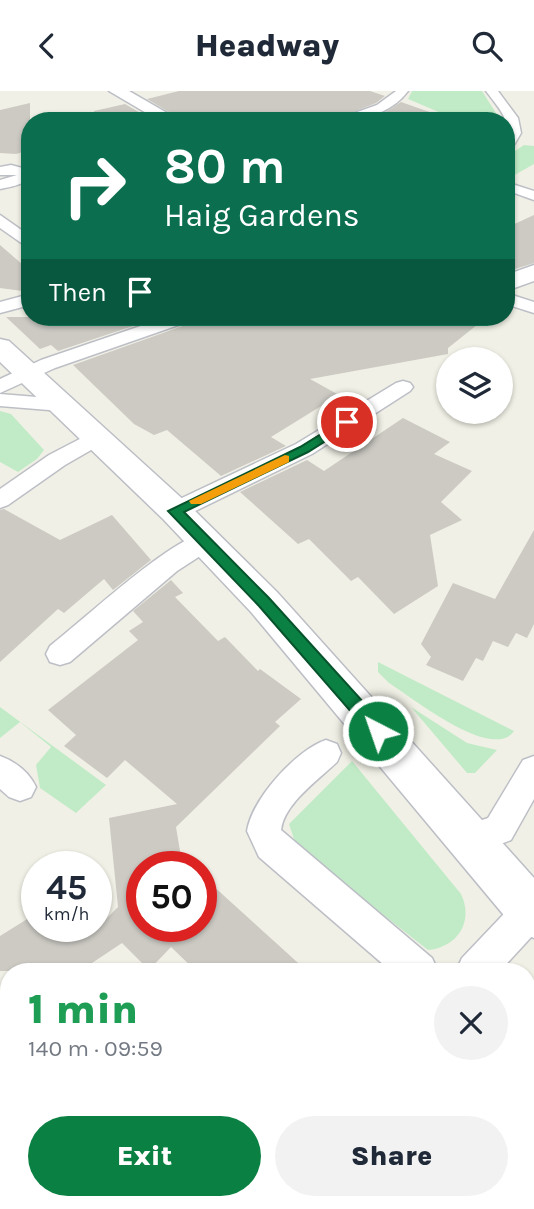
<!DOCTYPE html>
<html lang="en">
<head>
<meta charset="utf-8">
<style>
  :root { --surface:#fff; --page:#f2f2f3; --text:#1f2937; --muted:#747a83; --accent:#0b8043 }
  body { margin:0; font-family:Karla,sans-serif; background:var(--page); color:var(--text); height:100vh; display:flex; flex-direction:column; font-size:26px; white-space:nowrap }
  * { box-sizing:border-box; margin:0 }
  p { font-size:23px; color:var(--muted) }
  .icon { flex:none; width:38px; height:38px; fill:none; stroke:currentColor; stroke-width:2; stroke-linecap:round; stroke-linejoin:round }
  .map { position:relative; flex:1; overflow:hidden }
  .panel { position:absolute; left:0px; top:872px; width:536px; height:247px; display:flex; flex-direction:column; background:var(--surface); border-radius:28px 28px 0 0; box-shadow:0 2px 5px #0004 }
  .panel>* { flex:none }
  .banner { position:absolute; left:21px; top:21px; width:494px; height:214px; border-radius:28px; box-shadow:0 2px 5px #0004; background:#0b6e4f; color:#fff; overflow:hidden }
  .controls { position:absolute; left:436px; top:256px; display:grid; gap:14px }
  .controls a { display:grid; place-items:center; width:77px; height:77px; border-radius:50%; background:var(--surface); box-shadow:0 2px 5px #0004; font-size:35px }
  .speed { position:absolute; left:21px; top:760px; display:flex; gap:14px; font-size:35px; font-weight:700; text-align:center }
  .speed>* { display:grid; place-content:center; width:91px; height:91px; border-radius:50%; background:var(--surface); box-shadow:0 2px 5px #0004; line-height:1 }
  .speed small { font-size:18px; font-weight:400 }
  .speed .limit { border:10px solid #d22; background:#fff; color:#111 }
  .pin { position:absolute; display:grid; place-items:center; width:60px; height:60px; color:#fff; margin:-30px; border:4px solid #fff; border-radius:50%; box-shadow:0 2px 7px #0007 }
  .me { position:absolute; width:77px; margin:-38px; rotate:319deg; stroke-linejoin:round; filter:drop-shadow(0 0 5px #0008) }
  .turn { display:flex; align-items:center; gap:24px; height:147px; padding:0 28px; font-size:32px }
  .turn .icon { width:91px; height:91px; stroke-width:2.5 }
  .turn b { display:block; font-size:49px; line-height:60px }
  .then { display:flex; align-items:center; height:66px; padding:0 28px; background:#0003; gap:14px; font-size:26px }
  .round { display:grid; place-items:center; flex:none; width:74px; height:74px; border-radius:37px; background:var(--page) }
  .headline { display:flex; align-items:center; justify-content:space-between; height:119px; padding:0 28px }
  h1 { font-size:42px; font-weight:800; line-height:52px; color:#1e9e55 }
  .cta { display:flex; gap:14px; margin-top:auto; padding:14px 28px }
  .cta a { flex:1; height:80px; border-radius:42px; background:var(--accent); color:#fff; font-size:28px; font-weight:800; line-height:80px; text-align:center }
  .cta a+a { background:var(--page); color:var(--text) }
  header { display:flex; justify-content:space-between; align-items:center; height:91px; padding:0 28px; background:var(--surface); font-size:32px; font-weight:800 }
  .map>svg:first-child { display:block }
  .green { fill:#c1ebc6 }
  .building { fill:#cccac3 }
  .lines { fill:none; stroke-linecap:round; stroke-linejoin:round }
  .street-casing { stroke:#bdbfc6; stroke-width:3 }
  .secondary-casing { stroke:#bbbec5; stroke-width:3 }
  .street { fill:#fff; fill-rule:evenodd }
  .secondary { fill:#fff; fill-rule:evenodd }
  .route { fill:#0b8043; stroke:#07532c; stroke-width:2 }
  .slow { fill:#f59e0b }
</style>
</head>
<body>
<header><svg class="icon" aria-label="back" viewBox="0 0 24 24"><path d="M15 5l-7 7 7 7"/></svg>Headway<svg class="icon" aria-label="search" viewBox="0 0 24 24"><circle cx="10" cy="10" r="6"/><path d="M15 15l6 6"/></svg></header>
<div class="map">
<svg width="534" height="1118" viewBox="0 0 534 1118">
  <rect width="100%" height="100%" fill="#f1f0e6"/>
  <path class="green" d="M412,0H482L501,30H460L408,8Z
    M524,54L534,55V73L506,89V66Z
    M0,320L11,323L44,359L37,368L18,381L0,371Z
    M378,571L514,640C492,671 413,607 389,592L378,581Z
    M0,616L106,694L76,722L40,697L36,674L51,656L20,631L0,647Z
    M411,616L467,652L497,659L475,682H467Z
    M352,670L461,803C474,830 458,856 428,859L308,765L295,751L289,733Z
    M9,1075V1110H356L361,1118H0V1086Z"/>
  <path class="building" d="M179,0H370L385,5L376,12L330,30H184L147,8Z
    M401,11L444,26V30H362L384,22Z
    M30,12V59L16,63L0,62V19Z
    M125,13L154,30H95L94,20Z
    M534,124V172L506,181V137Z
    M0,154L30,180V201L0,197Z
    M6,226H160L58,260L51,254L40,258Z
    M196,226H487L448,257V263L310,288L339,304L271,346L286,355L221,385L167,339L154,344L134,333L73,274L191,232Z
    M403,327L450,351L434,363L472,380L441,411L462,429L430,444L438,495L394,523L358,486L351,490L309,448L298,453L240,401L307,369L324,380Z
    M4,418L60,449L112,424L151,469L113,499L104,488L64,522L58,518L0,571V419Z
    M534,439V533L527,547L516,542L508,556L493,550L483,570L476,567L463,590L426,574L431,566L421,553L453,492L495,508Z
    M171,489L183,502L175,506L218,550L225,546L258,580L260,578L301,608L275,631L280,635L176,736L182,772L142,775V835H201V784L307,880H196L171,856L149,879L122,852L80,880H0V845L32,825L37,835H99L118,816L109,727L177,713L125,669L107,687L64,655L76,644L48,619L138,549L129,540L143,531L133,520Z"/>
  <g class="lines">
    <defs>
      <path id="street" d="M396,0H408C390,24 360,30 332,30L377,14Z
        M486,0H498L518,27L521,42L511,59L506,60C506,24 509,30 486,0Z
        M11,74L30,79C30,94 13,95 0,98V89L17,84H0V76Z
        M506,91L534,100V109L506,99Z
        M0,124L30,145V158L0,137Z
        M506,202L534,211V222L506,213Z
        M30,203V214L0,222V211Z
        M167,226H193L190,230L55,277L0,302V288L41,269Z
        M403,290L410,292L413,296L410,300L312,363L183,426L175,428L167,426L163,420L167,414L296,353L396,292Z
        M0,303L61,308L68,310L71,314L68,318L61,320L0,315Z
        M97,339L105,341L108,346L105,351L65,374L8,414L0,417V398L49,364Z
        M205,441L214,444L217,450L214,456L177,480L70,571L60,574L50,571L46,563L50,555C87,526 164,453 205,441Z
        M326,649L337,653L341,662L337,671C318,689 284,713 281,739L432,867L438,880H391L259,766L247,740C252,708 296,659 326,649Z
        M0,665C16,671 29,681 36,696L31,706L20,710L9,706L0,698Z
        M534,665V708L511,749L471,764L459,759L454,748L459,737L488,727L523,669Z
        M531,802L534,804V843L500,880H456L462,867L518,808Z
        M9,1021V1070L0,1073V1025Z
        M363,1110H408L411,1118H366Z"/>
      <path id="secondary" d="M109,0H129L181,30H160Z
        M534,174V190L506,200V184Z
        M0,248L9,250L187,412L277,501L534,787V847L517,840L251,521L163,428L0,271Z"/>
    </defs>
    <use href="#street" class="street-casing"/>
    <use href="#secondary" class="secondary-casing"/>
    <use href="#street" class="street"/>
    <use href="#secondary" class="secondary"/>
  </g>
  <path class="route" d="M347,327L353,331L351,334L308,361L184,421L269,507L384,634L386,640L384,645L378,647L372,645L259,515L168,420L300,356Z"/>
  <path class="slow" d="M285,364L289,365V371L201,413H191L189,410Z"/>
</svg>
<div class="controls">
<a><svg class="icon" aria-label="layers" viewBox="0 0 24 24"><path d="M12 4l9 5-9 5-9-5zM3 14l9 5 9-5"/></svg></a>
</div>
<div class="speed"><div>45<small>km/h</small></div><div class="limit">50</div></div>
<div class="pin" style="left:347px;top:331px;background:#d93025"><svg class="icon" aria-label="arrive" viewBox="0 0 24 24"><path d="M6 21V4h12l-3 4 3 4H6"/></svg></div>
<svg class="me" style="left:378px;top:640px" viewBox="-20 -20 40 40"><circle r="17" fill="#0b8043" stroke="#fff" stroke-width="3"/><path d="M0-11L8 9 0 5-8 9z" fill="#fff"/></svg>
<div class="banner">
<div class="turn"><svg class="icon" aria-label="right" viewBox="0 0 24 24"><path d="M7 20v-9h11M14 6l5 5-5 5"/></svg><div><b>80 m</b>Haig Gardens</div></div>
<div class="then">Then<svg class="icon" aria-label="arrive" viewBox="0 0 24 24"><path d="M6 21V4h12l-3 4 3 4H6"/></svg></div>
</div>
<section class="panel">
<div class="headline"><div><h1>1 min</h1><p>140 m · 09:59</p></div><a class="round"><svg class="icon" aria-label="close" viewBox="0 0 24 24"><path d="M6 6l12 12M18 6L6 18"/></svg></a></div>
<div class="cta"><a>Exit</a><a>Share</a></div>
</section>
</div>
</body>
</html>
